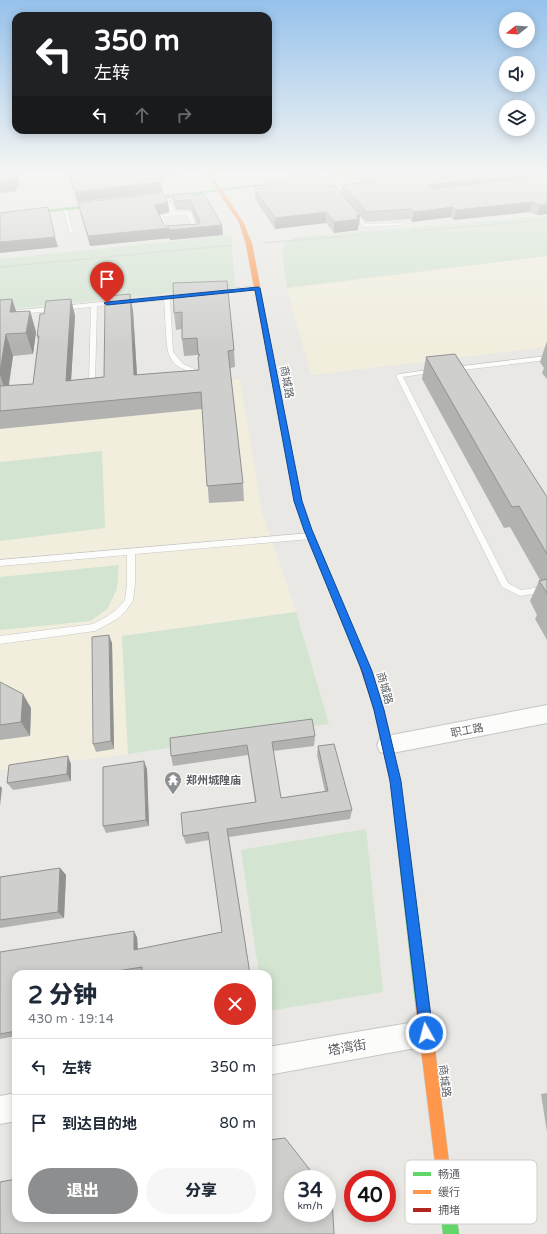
<!DOCTYPE html>
<html lang="zh">
<head>
<meta charset="utf-8">
<style>
  :root { --surface:#fff; --page:#f6f6f7; --text:#1f2937; --muted:#747a83; --line:#e0e1e3; --accent:#8c8e8f }
  body { margin:0; font-family:"Varela Round","Noto Sans SC",sans-serif; background:var(--page); color:var(--text); height:100vh; display:flex; flex-direction:column; font-size:15px; white-space:nowrap }
  * { box-sizing:border-box; margin:0 }
  p { font-size:13px; color:var(--muted) }
  .icon { flex:none; width:22px; height:22px; fill:none; stroke:currentColor; stroke-width:2; stroke-linecap:round; stroke-linejoin:round }
  .map { position:relative; flex:1; overflow:hidden }
  .drawer { position:absolute; left:12px; top:970px; width:260px; height:252px; display:flex; flex-direction:column; background:var(--surface); border-radius:12px; box-shadow:0 2px 10px #0003 }
  .drawer>* { flex:none }
  .banner { position:absolute; left:12px; top:12px; width:260px; height:122px; border-radius:12px; box-shadow:0 2px 10px #0003; background:#202124; color:#fff; overflow:hidden }
  .needle { width:26px; rotate:253deg }
  .buttons { position:absolute; left:499px; top:12px; display:grid; gap:8px }
  .buttons a { display:grid; place-items:center; width:36px; height:36px; border-radius:50%; background:var(--surface); box-shadow:0 2px 10px #0003; font-size:20px }
  .speed { position:absolute; left:284px; top:1170px; display:flex; gap:8px; font-size:20px; font-weight:700; text-align:center }
  .speed>* { display:grid; place-content:center; width:52px; height:52px; border-radius:50%; background:var(--surface); box-shadow:0 2px 10px #0003; line-height:1 }
  .speed small { font-size:10px; font-weight:400 }
  .speed .limit { border:6px solid #d22; background:#fff; color:#111 }
  .pin { position:absolute; display:grid; place-items:center; width:34px; height:34px; color:#fff; margin:-41px -17px; border-radius:50% 50% 50% 0; rotate:-45deg; box-shadow:0 0 4px #0007 }
  .pin .icon { rotate:45deg }
  .me { position:absolute; width:44px; margin:-22px; rotate:353deg; stroke-linejoin:round; filter:drop-shadow(0 0 3px #0008) }
  .turn { display:flex; align-items:center; gap:14px; height:84px; padding:0 16px; font-size:18px }
  .turn .icon { width:52px; height:52px; stroke-width:2.5 }
  .turn b { display:block; font-size:28px; line-height:34px }
  .lanes { display:flex; align-items:center; height:38px; padding:0 16px; background:#0003; justify-content:center; gap:20px; direction:ltr }
  .lanes .off { opacity:.35 }
  .round { display:grid; place-items:center; flex:none; width:42px; height:42px; border-radius:21px; background:var(--page) }
  .summary { display:flex; align-items:center; justify-content:space-between; height:68px; padding:0 16px }
  h1 { font-size:24px; font-weight:800; line-height:30px }
  .action { display:flex; gap:8px; margin-top:auto; padding:8px 16px }
  .action a { flex:1; height:46px; border-radius:24px; background:var(--accent); color:#fff; font-size:16px; font-weight:800; line-height:46px; text-align:center }
  .action a+a { background:var(--page); color:var(--text) }
  ul { padding:0; list-style:none }
  li { display:flex; align-items:center; gap:12px; height:56px; padding:0 16px; border-top:1px solid var(--line) }
  li div { flex:1 }
  li b { display:block; font-size:15px }
  li em { font-style:normal }
  .map>svg:first-child { display:block }
  .commercial { fill:#f2eede }
  .green { fill:#d3e4d1 }
  .lines { fill:none; stroke-linecap:round; stroke-linejoin:round }
  .lane-casing { stroke:#c6c6c6; stroke-width:1 }
  .street-casing { stroke:#c6c6c6; stroke-width:2 }
  .fast-casing { stroke:#c6c6c5; stroke-width:1 }
  .slow-casing { stroke:#c6c6c5; stroke-width:1 }
  .jam-casing { stroke:#c6c6c5; stroke-width:1 }
  .path { stroke:#c5c9c7; stroke-width:1.5; stroke-dasharray:2 1; stroke-linecap:butt }
  .lane { fill:#fcfcfb; fill-rule:evenodd }
  .street { fill:#fcfcfb; fill-rule:evenodd }
  .fast { fill:#63d668; fill-rule:evenodd }
  .slow { fill:#ff974d; fill-rule:evenodd }
  .jam { fill:#b3261e; fill-rule:evenodd }
  .wall { fill:#b2b2b0 }
  .shaded-wall { fill:#919190 }
  .building { fill:#cfcfcd; stroke:#919190 }
  .route { fill:#1a73e8; stroke:#114b97 }
  .labels { text-anchor:middle; stroke-width:3; stroke-linejoin:round; paint-order:stroke }
  .street-label { font-size:11px; fill:#5a5d61; stroke:#fff }
  .poi-label { font-size:11px; font-weight:bold; fill:#5a5d61; stroke:#fff; text-anchor:start }
  .near-street-label { font-size:13px; fill:#5a5d61; stroke:#fff }
  .key { fill:#fff; stroke:#ceced0; stroke-width:1 }
  .key-label { font-size:11px; fill:#5a5d61 }
</style>
</head>
<body>
<div class="map">
<svg width="547" height="1234" viewBox="0 0 547 1234">
  <rect width="100%" height="100%" fill="#e9e8e4"/>
  <path class="commercial" d="M547,256V347L311,375L287,288Z
    M240,379L262,513L296,612L122,636L128,754L0,770V400Z"/>
  <path class="green" d="M547,216V256L287,288L282,251L285,242L297,237Z
    M231,235L235,287L0,310V259Z
    M102,451L105,528L0,541V462Z
    M119,565L117,589L108,608L91,621L0,630V577Z
    M296,612L329,724L128,754L122,636Z
    M366,829L383,992L268,1011V974H259L241,850Z"/>
  <g class="lines">
    <defs>
      <path id="lane" d="M350,174L363,185V187L335,190L338,194L334,195L330,188L357,185L348,175Z
        M163,196H167L176,212L190,211L199,232L167,235L158,216L171,213ZM186,214L194,230L171,232L163,217Z
        M63,208L67,209L73,233L69,232Z
        M353,212L365,224L403,223L405,224L403,225L364,227L351,213Z
        M258,286L261,288L260,289L216,294L213,292L216,290Z
        M186,294L189,296L188,297L170,299L173,352L183,364L199,371L200,372L197,374C169,366 167,357 166,331C165,321 165,310 164,300L97,306L95,381L92,383L89,381L91,307L0,316V312Z
        M547,356V360L454,371L451,369L454,367Z
        M435,369L437,370V372L403,377L508,583L521,590L547,586V592L520,596L502,587L396,376L399,374Z
        M311,533L315,536L311,539L135,554V584L133,600L126,611L117,619L95,631L0,644V636L93,624L106,617L116,610L125,600L127,584V555L0,566V560Z"/>
      <path id="street" d="M547,705V723L387,754L380,752L377,745L380,738L387,736Z
        M427,1020L436,1024L440,1033L436,1042L427,1046L268,1075V1047Z
        M16,1093V1121L0,1124V1096Z"/>
      <path id="fast" d="M356,173H367L0,218V216Z
        M273,370L276,372L302,501L312,530L370,667L368,670L365,671L362,670L360,667L304,530L294,501L270,372Z
        M390,754L394,756L395,759L400,781L429,1000L427,1005L422,1007L417,1005L415,1000L390,781L385,759L386,756Z
        M443,1164L448,1166L450,1171L459,1234H443L436,1171L438,1166Z"/>
      <path id="slow" d="M206,173H210L243,222L252,244L276,372L275,373L270,372L246,244L239,222Z
        M422,993L427,995L429,1000L450,1171L448,1176L443,1178L438,1176L436,1171L415,1000L417,995Z"/>
      <path id="jam" d="M365,663L368,664L370,667L384,710L395,759L394,762L390,764L386,762L385,759L374,710L360,667L362,664Z"/>
    </defs>
    <use href="#lane" class="lane-casing"/>
    <use href="#street" class="street-casing"/>
    <use href="#fast" class="fast-casing"/>
    <use href="#slow" class="slow-casing"/>
    <use href="#jam" class="jam-casing"/>
    <path class="path" d="M412,231L547,220
      M264,243L359,235
      M0,267L234,245"/>
    <use href="#lane" class="lane"/>
    <use href="#street" class="street"/>
    <use href="#fast" class="fast"/>
    <use href="#slow" class="slow"/>
    <use href="#jam" class="jam"/>
  </g>
  <path class="wall" d="M69,173L180,174L158,176L161,182L163,192L77,202L70,180Z
    M291,173H309V174L328,186L342,194V185L365,182L361,178L362,173H547V214L537,215L529,212L454,220L451,217L412,222L410,219L366,222L360,216L359,226H358V230L334,233L326,223L275,229L255,199V189L268,187V183L293,180V177H291Z
    M172,195H195L223,235L170,240V238L90,246L80,213L78,203L168,202L169,212L159,214L165,226L197,224L191,210H177L174,205Z
    M173,283L234,350L235,367L230,368L243,483L244,501L209,503L202,409L0,429V300L12,299L16,312L30,311L36,332L33,354L13,356L9,386L33,384L38,341L37,336L44,314L71,299L75,316L71,380L104,377L108,303L130,294L133,311L137,375L199,370L198,355L184,356L182,339V329L176,330L174,313Z
    M547,341V379L542,373L544,368L540,362Z
    M426,357L547,497V640L535,619L537,615L530,601L539,581L540,580L510,527L504,528L422,379Z
    M112,643L114,749L96,752L93,744Z
    M0,682L31,708L30,736L0,740Z
    M315,736L314,746L273,751L281,798L325,792L317,755L318,746L352,810L350,819L229,837L250,974L142,973L134,974H16V1036L0,1039V952L137,937L138,949L222,932L209,840L186,844L183,836L255,802L248,755L173,766L171,756Z
    M71,764V781L13,790L7,783Z
    M147,769L149,826L106,833L103,826Z
    M60,868L66,875L64,918L0,928V877Z
    M547,1093V1132L541,1094Z"/>
  <path class="shaded-wall" d="M17,173H18L20,186H16L17,191L0,193V181Z
    M154,173H179L180,174L155,176Z
    M292,173H309V175L291,177Z
    M528,174L526,184L488,187L491,178Z
    M482,178L479,188L429,195V186L430,185Z
    M161,182L163,192L77,202L75,192Z
    M168,202L169,212L158,215L155,207L156,205Z
    M532,202L529,212L454,220L456,210Z
    M547,204V214L537,215L540,205Z
    M453,207L451,217L412,222L414,212Z
    M326,212V223L275,229V218Z
    M360,215L359,226H358V230L334,233V222L356,216Z
    M222,225L223,235L170,240L169,230Z
    M169,228L170,238L90,246L88,236Z
    M55,237L58,247L0,253V242Z
    M130,294L133,311L138,392L134,375Z
    M12,299L19,320L10,312Z
    M71,299L75,316L70,398L66,381Z
    M30,311L36,332L33,354L26,333Z
    M6,334L13,356L7,395L0,375V372Z
    M109,635L112,643L114,749L111,741Z
    M23,694L31,708L30,736L21,722Z
    M68,756L71,764V781L67,774Z
    M144,761L147,769L149,826L146,820Z
    M0,786L2,788L0,806Z
    M60,868L66,875L64,918L58,912Z
    M134,931L137,937L138,956L134,950Z"/>
  <path class="building" d="M0,173H17V175H13L14,180L0,181Z
    M69,173H157L161,182L75,192Z
    M317,173L328,186H335L360,215L356,216L359,219L334,222L326,212L275,218L255,189L271,187L268,183L271,182L293,180V176Z
    M366,173H475L482,178L430,185L429,186L433,189L531,178L532,176L528,174L491,178L484,173H547V204L540,205L532,202L456,210L453,207L414,212L411,209L367,212L342,185L375,181Z
    M163,193L168,202L156,205L155,207L165,226L198,224L200,222L190,200L176,201L172,195L193,193L195,195L204,194L222,225L169,230V228L88,236L78,203Z
    M48,207L55,237L0,242V213Z
    M227,281L234,350L228,351L243,483L207,486L201,392L0,411V386L33,384L39,336H37L40,314H44L46,301L71,299L66,381L104,377L105,303H108V296L130,294L134,375L199,370L198,357L200,355L198,353L197,338L182,339V312L174,313L173,283Z
    M12,299L10,312L30,311L26,333L6,334L0,372V300Z
    M455,354L547,497V554L519,506L512,507L426,357Z
    M547,579V593L539,581Z
    M109,635L111,741L93,744L92,637Z
    M0,682L23,694L21,722L0,725Z
    M312,719L315,736L272,742L281,798L328,791L318,746L334,744L352,810L227,829L250,974H142V967L98,974H16V1031L0,1034V952L134,931V950L222,932L208,832L183,836L181,813L256,802L247,745L171,756L170,738Z
    M68,756L67,774L7,783L9,765Z
    M144,761L146,820L103,826V767Z
    M60,868L58,912L0,920V877Z
    M285,1138L317,1179H293V1213H327V1192L332,1198L334,1234H0V1182L16,1179V1218H268V1140Z"/>
  <linearGradient id="sky" x2="0" y2="1"><stop stop-color="#96c2eb"/><stop offset="0.5" stop-color="#f5f5f3"/><stop offset="1" stop-color="#f5f5f3" stop-opacity="0"/></linearGradient>
  <rect width="547" height="346" fill="url(#sky)"/>
  <path class="route" d="M258,287L260,288L302,501L312,530L372,671L384,710L401,781L433,1033L431,1038L426,1040L422,1038L420,1033L390,781L374,710L362,671L304,530L294,501L255,290L107,305L104,303L107,302Z"/>
  <defs>
    <symbol id="temple-pin" viewBox="-11 -11 22 30"><path d="M0 17L-7.5 6A9.5 9.5 0 1 1 7.5 6Z" fill="#8c8e8f" stroke="#fff"/><path d="M0-6L5-2H3V0L6.5 2.5H4V6H1.5V3h-3V6H-4V2.5H-6.5L-3 0V-2H-5Z" fill="#fff"/></symbol>
  </defs>
  <g fill-rule="evenodd">
    <use href="#temple-pin" x="163" y="770" width="20" height="27"/>
  </g>
  <g class="labels">
    <g class="street-label">
      <text transform="translate(287 382) rotate(79)" y="4">商城路</text>
      <text transform="translate(385 688) rotate(74)" y="4">商城路</text>
      <text transform="translate(467 730) rotate(-11)" y="4">职工路</text>
      <text transform="translate(445 1081) rotate(83)" y="4">商城路</text>
    </g>
    <g class="poi-label">
      <text x="186" y="784">郑州城隍庙</text>
    </g>
    <g class="near-street-label">
      <text transform="translate(347 1047) rotate(-10)" y="5">塔湾街</text>
    </g>
  </g>
  <rect x="405" y="1160" width="132" height="64" rx="6" class="key"/>
  <rect x="413" y="1172" width="18" height="4" fill="#63d668"/>
  <rect x="413" y="1190" width="18" height="4" fill="#ff974d"/>
  <rect x="413" y="1208" width="18" height="4" fill="#b3261e"/>
  <g class="key-label">
    <text x="438" y="1178">畅通</text>
    <text x="438" y="1196">缓行</text>
    <text x="438" y="1214">拥堵</text>
  </g>
</svg>
<div class="buttons">
<a><svg class="needle" viewBox="-14 -14 28 28"><path d="M0-13l5 13h-10z" fill="#e53935"/><path d="M0 13l5-13h-10z" fill="#747a83"/></svg></a>
<a><svg class="icon" aria-label="sound" viewBox="0 0 24 24"><path d="M4 9h4l5-4v14l-5-4H4zM17 9q2 3 0 6"/></svg></a>
<a><svg class="icon" aria-label="layers" viewBox="0 0 24 24"><path d="M12 4l9 5-9 5-9-5zM3 14l9 5 9-5"/></svg></a>
</div>
<div class="speed"><div>34<small>km/h</small></div><div class="limit">40</div></div>
<div class="pin" style="left:107px;top:303px;background:#d93025"><svg class="icon" aria-label="arrive" viewBox="0 0 24 24"><path d="M6 21V4h12l-3 4 3 4H6"/></svg></div>
<svg class="me" style="left:426px;top:1033px" viewBox="-20 -20 40 40"><circle r="17" fill="#1a73e8" stroke="#fff" stroke-width="3"/><path d="M0-11L8 9 0 5-8 9z" fill="#fff"/></svg>
<div class="banner">
<div class="turn"><svg class="icon" aria-label="left" viewBox="0 0 24 24"><path d="M17 20v-9H6M10 6l-5 5 5 5"/></svg><div><b>350 m</b>左转</div></div>
<div class="lanes"><svg class="icon" aria-label="left" viewBox="0 0 24 24"><path d="M17 20v-9H6M10 6l-5 5 5 5"/></svg><svg class="icon off" aria-label="ahead" viewBox="0 0 24 24"><path d="M12 20V5M6 11l6-6 6 6"/></svg><svg class="icon off" aria-label="right" viewBox="0 0 24 24"><path d="M7 20v-9h11M14 6l5 5-5 5"/></svg></div>
</div>
<section class="drawer">
<div class="summary"><div><h1>2 分钟</h1><p>430 m · 19:14</p></div><a class="round" style="background:#d93025;color:#fff"><svg class="icon" aria-label="close" viewBox="0 0 24 24"><path d="M6 6l12 12M18 6L6 18"/></svg></a></div>
<ul>
<li><svg class="icon" aria-label="left" viewBox="0 0 24 24"><path d="M17 20v-9H6M10 6l-5 5 5 5"/></svg><div><b>左转</b></div><em>350 m</em></li>
<li><svg class="icon" aria-label="arrive" viewBox="0 0 24 24"><path d="M6 21V4h12l-3 4 3 4H6"/></svg><div><b>到达目的地</b></div><em>80 m</em></li>
</ul>
<div class="action"><a>退出</a><a>分享</a></div>
</section>
</div>
</body>
</html>
